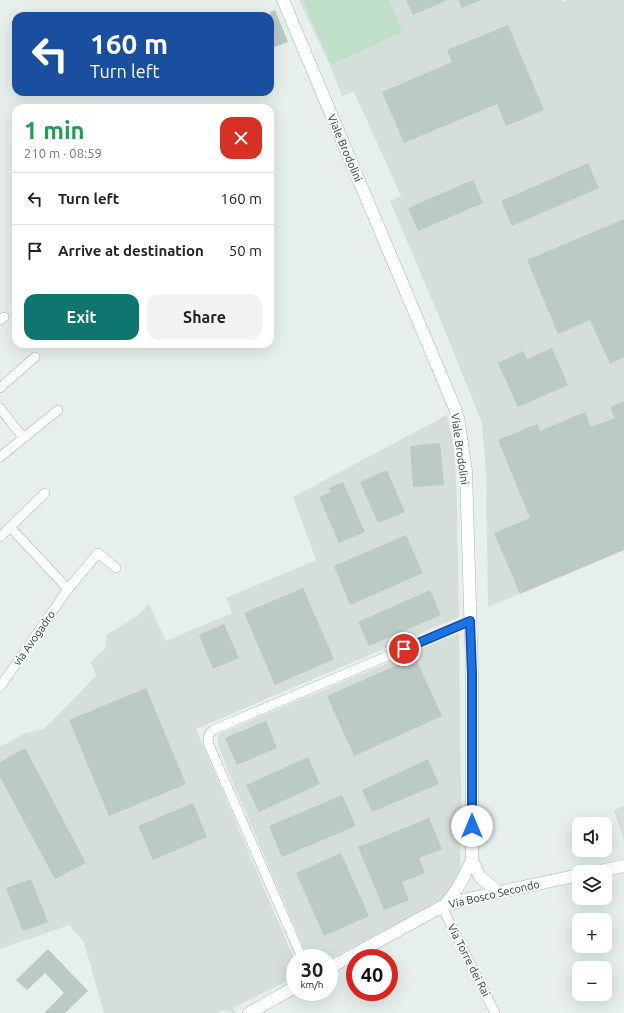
<!DOCTYPE html>
<html lang="en">
<head>
<meta charset="utf-8">
<style>
  :root { --surface:#fff; --page:#f2f2f2; --text:#222; --muted:#767676; --line:#e0e0e0; --accent:#0f766e }
  body { margin:0; font-family:Ubuntu,sans-serif; background:var(--page); color:var(--text); height:100vh; display:flex; flex-direction:column; font-size:15px; white-space:nowrap }
  * { box-sizing:border-box; margin:0 }
  p { font-size:13px; color:var(--muted) }
  .icon { flex:none; width:22px; height:22px; fill:none; stroke:currentColor; stroke-width:2; stroke-linecap:round; stroke-linejoin:round }
  .map { position:relative; flex:1; overflow:hidden }
  .sheet { position:absolute; left:12px; top:104px; width:262px; height:244px; display:flex; flex-direction:column; background:var(--surface); border-radius:12px; box-shadow:0 4px 16px #0002 }
  .sheet>* { flex:none }
  .banner { position:absolute; left:12px; top:12px; width:262px; height:84px; border-radius:12px; box-shadow:0 4px 16px #0002; background:#1a4fa0; color:#fff; overflow:hidden }
  .buttons { position:absolute; left:572px; top:817px; display:grid; gap:8px }
  .buttons a { display:grid; place-items:center; width:40px; height:40px; border-radius:8px; background:var(--surface); box-shadow:0 4px 16px #0002; font-size:20px }
  .speed { position:absolute; left:286px; top:949px; display:flex; gap:8px; font-size:20px; font-weight:700; text-align:center }
  .speed>* { display:grid; place-content:center; width:52px; height:52px; border-radius:50%; background:var(--surface); box-shadow:0 4px 16px #0002; line-height:1 }
  .speed small { font-size:10px; font-weight:400 }
  .speed .limit { border:6px solid #d22; background:#fff; color:#111 }
  .pin { position:absolute; display:grid; place-items:center; width:34px; height:34px; color:#fff; margin:-17px; border:2px solid #fff; border-radius:50%; box-shadow:0 1px 4px #0007 }
  .me { position:absolute; width:44px; margin:-22px; rotate:0deg; stroke-linejoin:round; filter:drop-shadow(0 0 3px #0008) }
  .turn { display:flex; align-items:center; gap:14px; height:84px; padding:0 12px; font-size:18px }
  .turn .icon { width:52px; height:52px; stroke-width:2.5 }
  .turn b { display:block; font-size:28px; line-height:34px }
  .round { display:grid; place-items:center; flex:none; width:42px; height:42px; border-radius:12px; background:var(--page) }
  .headline { display:flex; align-items:center; justify-content:space-between; height:68px; padding:0 12px }
  h1 { font-size:24px; font-weight:700; line-height:30px; color:#1e9e55 }
  .cta { display:flex; gap:8px; margin-top:auto; padding:8px 12px }
  .cta a { flex:1; height:46px; border-radius:12px; background:var(--accent); color:#fff; font-size:16px; font-weight:700; line-height:46px; text-align:center }
  .cta a+a { background:var(--page); color:var(--text) }
  ul { padding:0; list-style:none }
  li { display:flex; align-items:center; gap:12px; height:52px; padding:0 12px; border-top:1px solid var(--line) }
  li div { flex:1 }
  li b { display:block; font-size:15px }
  li em { font-style:normal }
  .map>svg:first-child { display:block }
  .built { fill:#d4dfda }
  .green { fill:#bfe0c8 }
  .building { fill:#bbcac4 }
  .lines { fill:none; stroke-linecap:round; stroke-linejoin:round }
  .street-casing { stroke:#a8b8b2; stroke-width:10 }
  .secondary-casing { stroke:#a4bbb3; stroke-width:13 }
  .street { stroke:#fff; stroke-width:9 }
  .secondary { stroke:#fff; stroke-width:12 }
  .route-casing { stroke:#114b97; stroke-width:10 }
  .route { stroke:#1a73e8; stroke-width:7 }
  .labels { text-anchor:middle; stroke-width:4; stroke-linejoin:round; paint-order:stroke }
  .street-label { font-size:11px; fill:#24423a; stroke:#f7fbf9 }
</style>
</head>
<body>
<div class="map">
<svg width="624" height="1013" viewBox="0 0 624 1013">
  <rect width="100%" height="100%" fill="#e6efeb"/>
  <path class="built" d="M299,0H562L563,2L567,0H624V550L488,607L486,472L482,423L438,314L390,201L401,196L354,92L342,96L330,65Z
    M447,415L454,446L457,500L459,617L196,729L295,961V977L233,1008L236,1013L222,1010L218,1013H104L84,942L69,925L0,949V747L25,733L44,729L96,676L91,662L106,648V635L139,615L149,604L166,641L232,613L226,598L316,560L293,497Z
    M459,633L461,792L460,871L447,894L441,901L329,959V958H308L231,778L217,741L220,734L224,732Z
    M624,806V840L614,810Z"/>
  <path class="green" d="M303,0H389L402,32L331,65Z"/>
  <path class="building" d="M406,0H448L413,15Z
    M458,0H481L462,8Z
    M275,10L288,42L272,48L270,43V12Z
    M508,25L544,110L506,126L497,104L404,143L382,92L452,62L447,50Z
    M588,163L599,188L512,226L501,201Z
    M473,180L483,203L418,231L408,208Z
    M624,219V357L610,364L590,320L558,334L527,260Z
    M552,348L568,385L518,407L498,363L523,351L527,359Z
    M624,401V550L520,594L494,533L530,518L498,440L537,424L540,431L585,412L591,427L615,418L610,407Z
    M440,443L444,485L413,487L410,446Z
    M387,470L405,512L378,523L360,482Z
    M343,482L365,532L339,543L319,497L331,492L329,488Z
    M406,535L423,573L350,605L334,566Z
    M303,588L334,659L275,685L244,613Z
    M430,590L441,615L369,646L358,622Z
    M224,624L239,658L213,669L199,635Z
    M415,657L442,716L354,756L327,696Z
    M146,688L186,784L109,816L69,720Z
    M266,721L277,748L237,765L225,738Z
    M25,748L86,863L55,879L0,777V762Z
    M308,757L320,784L259,812L246,785Z
    M428,759L439,784L372,812L362,790Z
    M342,795L356,826L282,857L269,826Z
    M193,803L207,837L153,860L138,826Z
    M429,818L442,849L419,858L425,873L402,882L409,900L384,910L358,847Z
    M341,853L369,916L324,936L296,873Z
    M31,879L48,922L23,931L6,888Z
    M48,949L88,991L65,1013H44L64,993L45,973L27,990L16,980Z"/>
  <g class="lines">
    <defs>
      <path id="street" d="M0,320L4,317
        M0,388L35,357
        M0,408L21,435L22,438
        M0,457L58,410
        M0,537L45,493
        M68,589L98,553L116,568
        M0,687L68,589L10,527
        M442,907L495,1013
        M302,958L209,745C207,739 208,734 213,730L470,621"/>
      <path id="secondary" d="M283,0L454,406L458,418L466,471L472,674V860C464,877 457,891 445,905
        M472,860L480,877L499,892
        M595,872L624,866
        M329,968L445,905L472,898L579,875
        M249,1013L295,987"/>
    </defs>
    <use href="#street" class="street-casing"/>
    <use href="#secondary" class="secondary-casing"/>
    <use href="#street" class="street"/>
    <use href="#secondary" class="secondary"/>
  </g>
  <g class="lines">
    <defs>
      <path id="route" d="M404,649L470,621L472,674V826"/>
    </defs>
    <use href="#route" class="route-casing"/>
    <use href="#route" class="route"/>
  </g>
  <g class="labels">
    <g class="street-label">
      <text transform="translate(345 148) rotate(67)" y="4">Viale Brodolini</text>
      <text transform="translate(460 449) rotate(82)" y="4">Viale Brodolini</text>
      <text transform="translate(34 638) rotate(-55)" y="4">via Avogadro</text>
      <text transform="translate(494 894) rotate(-13)" y="4">Via Bosco Secondo</text>
      <text transform="translate(469 960) rotate(63)" y="4">Via Torre dei Rai</text>
    </g>
  </g>
</svg>
<div class="buttons">
<a><svg class="icon" aria-label="sound" viewBox="0 0 24 24"><path d="M4 9h4l5-4v14l-5-4H4zM17 9q2 3 0 6"/></svg></a>
<a><svg class="icon" aria-label="layers" viewBox="0 0 24 24"><path d="M12 4l9 5-9 5-9-5zM3 14l9 5 9-5"/></svg></a>
<a>+</a>
<a>−</a>
</div>
<div class="speed"><div>30<small>km/h</small></div><div class="limit">40</div></div>
<div class="pin" style="left:404px;top:649px;background:#d93025"><svg class="icon" aria-label="arrive" viewBox="0 0 24 24"><path d="M6 21V4h12l-3 4 3 4H6"/></svg></div>
<svg class="me" style="left:472px;top:826px" viewBox="-20 -20 40 40"><circle r="19" fill="#fff"/><path d="M0-13L10 11 0 6-10 11z" fill="#1a73e8"/></svg>
<div class="banner">
<div class="turn"><svg class="icon" aria-label="left" viewBox="0 0 24 24"><path d="M17 20v-9H6M10 6l-5 5 5 5"/></svg><div><b>160 m</b>Turn left</div></div>
</div>
<section class="sheet">
<div class="headline"><div><h1>1 min</h1><p>210 m · 08:59</p></div><a class="round" style="background:#d93025;color:#fff"><svg class="icon" aria-label="close" viewBox="0 0 24 24"><path d="M6 6l12 12M18 6L6 18"/></svg></a></div>
<ul>
<li><svg class="icon" aria-label="left" viewBox="0 0 24 24"><path d="M17 20v-9H6M10 6l-5 5 5 5"/></svg><div><b>Turn left</b></div><em>160 m</em></li>
<li><svg class="icon" aria-label="arrive" viewBox="0 0 24 24"><path d="M6 21V4h12l-3 4 3 4H6"/></svg><div><b>Arrive at destination</b></div><em>50 m</em></li>
</ul>
<div class="cta"><a>Exit</a><a>Share</a></div>
</section>
</div>
</body>
</html>
